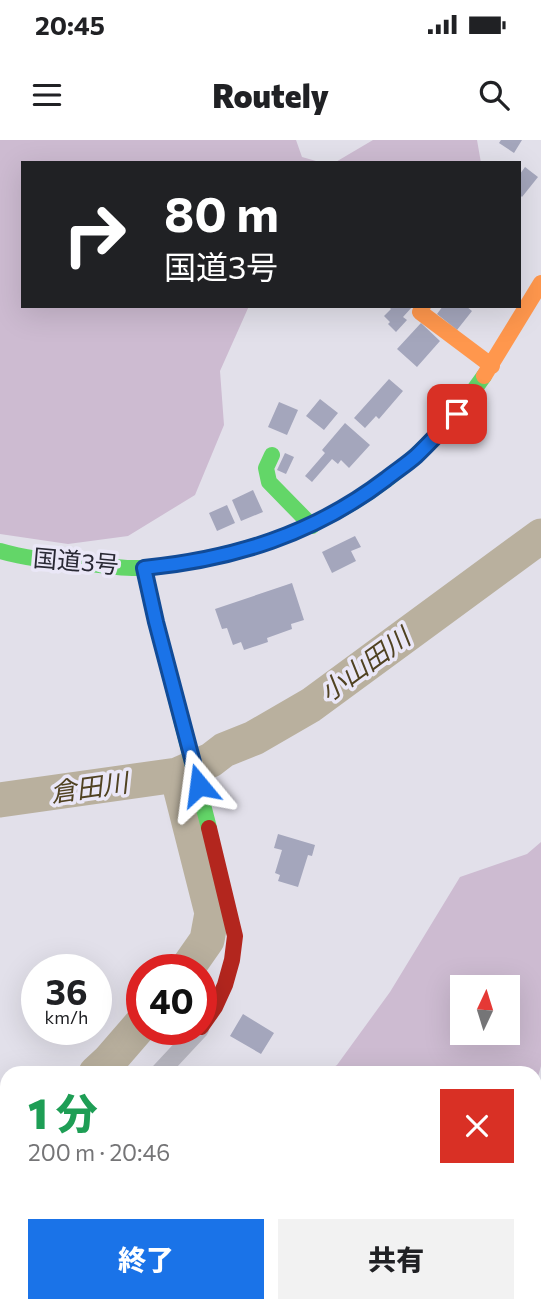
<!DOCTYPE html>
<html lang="ja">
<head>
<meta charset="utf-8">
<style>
  :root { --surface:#fff; --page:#f2f2f2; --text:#202124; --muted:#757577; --accent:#1a73e8 }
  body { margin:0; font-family:Commissioner,"Noto Sans JP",sans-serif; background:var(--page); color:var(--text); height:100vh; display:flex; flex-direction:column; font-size:26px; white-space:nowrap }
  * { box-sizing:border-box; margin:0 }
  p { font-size:23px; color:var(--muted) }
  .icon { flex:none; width:38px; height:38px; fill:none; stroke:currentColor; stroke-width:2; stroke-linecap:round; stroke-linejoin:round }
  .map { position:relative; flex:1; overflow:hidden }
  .side { position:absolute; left:0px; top:926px; width:542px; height:247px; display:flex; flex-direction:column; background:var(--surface); border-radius:21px 21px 0 0; box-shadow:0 7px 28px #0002 }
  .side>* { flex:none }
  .hud { position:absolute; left:21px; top:21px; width:500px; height:147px; border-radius:0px; box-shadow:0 7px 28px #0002; background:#202124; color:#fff; overflow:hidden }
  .needle { width:46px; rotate:4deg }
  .tools { position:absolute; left:450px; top:835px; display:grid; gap:14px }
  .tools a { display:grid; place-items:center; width:70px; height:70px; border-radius:0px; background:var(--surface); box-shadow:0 7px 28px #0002; font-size:35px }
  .speed { position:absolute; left:21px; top:814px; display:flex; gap:14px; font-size:35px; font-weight:700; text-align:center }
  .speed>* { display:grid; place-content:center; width:91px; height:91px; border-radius:50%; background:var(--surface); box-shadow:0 7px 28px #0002; line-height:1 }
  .speed small { font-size:18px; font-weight:400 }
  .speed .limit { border:10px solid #d22; background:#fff; color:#111 }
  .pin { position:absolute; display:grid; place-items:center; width:60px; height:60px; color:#fff; margin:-30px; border-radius:14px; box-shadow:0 4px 10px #0006 }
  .me { position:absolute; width:77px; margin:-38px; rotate:344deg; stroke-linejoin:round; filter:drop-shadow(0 0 5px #0008) }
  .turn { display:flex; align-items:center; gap:24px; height:147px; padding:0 28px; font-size:32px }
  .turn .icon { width:91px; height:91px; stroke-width:2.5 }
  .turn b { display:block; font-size:49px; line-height:60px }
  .round { display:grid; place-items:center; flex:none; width:74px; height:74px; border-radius:0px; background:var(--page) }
  .headline { display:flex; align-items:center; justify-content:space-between; height:119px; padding:0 28px }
  h1 { font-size:42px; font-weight:800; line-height:52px; color:#1e9e55 }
  .primary-button { display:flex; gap:14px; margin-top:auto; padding:14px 28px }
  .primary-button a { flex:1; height:80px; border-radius:0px; background:var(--accent); color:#fff; font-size:28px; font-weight:800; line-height:80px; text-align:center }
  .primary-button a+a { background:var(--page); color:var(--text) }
  .status { display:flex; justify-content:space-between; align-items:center; height:49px; padding:0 35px; background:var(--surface); direction:ltr }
  .status svg { height:19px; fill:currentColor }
  header { display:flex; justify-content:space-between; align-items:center; height:91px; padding:0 28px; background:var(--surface); font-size:32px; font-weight:800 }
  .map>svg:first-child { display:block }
  .green { fill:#cdbbd1; fill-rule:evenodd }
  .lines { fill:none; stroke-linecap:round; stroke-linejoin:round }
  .river { stroke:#b9b09e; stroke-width:35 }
  .building { fill:#a4a6bc }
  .street { stroke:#bab9c3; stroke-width:18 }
  .fast { stroke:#63d668; stroke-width:16 }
  .slow { stroke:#ff974d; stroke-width:16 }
  .jam { stroke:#b3261e; stroke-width:16 }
  .route-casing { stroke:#114b97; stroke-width:18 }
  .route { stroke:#1a73e8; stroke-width:12 }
  .labels { text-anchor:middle; stroke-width:7; stroke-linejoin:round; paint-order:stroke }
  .street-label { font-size:24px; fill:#282833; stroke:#eae7f7 }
  .water-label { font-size:26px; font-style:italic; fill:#504222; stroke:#eae7f7 }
</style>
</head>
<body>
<div class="status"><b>20:45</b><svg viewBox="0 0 49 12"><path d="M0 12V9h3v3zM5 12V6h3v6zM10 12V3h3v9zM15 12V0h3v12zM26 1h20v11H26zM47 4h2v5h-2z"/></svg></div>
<header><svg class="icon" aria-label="menu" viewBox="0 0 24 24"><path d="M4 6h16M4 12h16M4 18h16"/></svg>Routely<svg class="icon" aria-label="search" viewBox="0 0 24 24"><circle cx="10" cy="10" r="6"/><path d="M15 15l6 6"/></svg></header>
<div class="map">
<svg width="541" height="1172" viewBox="0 0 541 1172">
  <rect width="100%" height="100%" fill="#e2e0ea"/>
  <path class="green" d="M0,0H296L302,17L323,23H23V166H249L220,231L224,285L195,355L128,396L68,404L0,394Z
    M373,0H477L481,23H334Z
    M541,702V926L536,944V933H324L337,925L390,852L460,737L527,714ZM462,847H508V892H462Z
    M183,1166H483L482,1172H183Z"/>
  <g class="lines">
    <path class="river" d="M177,635L212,773L207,800L186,830
      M0,660L177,635L211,620L224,610L254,598L311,565L541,396
      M96,933L110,920L142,883
      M0,1010L7,1011"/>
  </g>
  <path class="building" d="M501,0H522L514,13L499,3Z
    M525,27L538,37L522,57L520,55V34Z
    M388,166H413L403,177L407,180L396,192L388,184L390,182L384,176L391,169Z
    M443,166H466L472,171L457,190L437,174Z
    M421,183L440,201L417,227L397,209Z
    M389,239L403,251L379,279L376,276L365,288L354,278Z
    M320,259L338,273L324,290L306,276Z
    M279,262L298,270L287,295L268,287Z
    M345,283L370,305L349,328L341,320L338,324L332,319L312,342L305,336L325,313L322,310Z
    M285,313L294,317L286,334L277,330Z
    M253,350L263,372L241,381L232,360Z
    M227,365L235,383L217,391L209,373Z
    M355,396L361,407L351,411L356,421L332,433L322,412Z
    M292,443L304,480L291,484L292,489L267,498L268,502L244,510L241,502L233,505L227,488L222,489L215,469Z
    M278,694L315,705L312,716L308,715L298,747L278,741L280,735L275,733L282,710L274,708Z
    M243,874L274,893L261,914L230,896Z"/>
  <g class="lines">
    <path class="street" d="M159,933L200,889
      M0,1067L7,1059"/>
    <path class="fast" d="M272,315L266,328L269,342L312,386
      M0,411C30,420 59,421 90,424C104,425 118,428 132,428C160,428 190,422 217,416C330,391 419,332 484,236
      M144,428L156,482L209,688
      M508,1172L509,1166"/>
    <path class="slow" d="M423,166L420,172L492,226
      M484,236L541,143
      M536,1038L541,1016"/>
    <path class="jam" d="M201,887L215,867L225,845L232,820L235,796L209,688"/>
  </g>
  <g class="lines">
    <defs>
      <path id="route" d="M199,645L156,482L144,428C234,419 314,394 386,339C396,331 407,324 416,316C430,303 443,288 457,274"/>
    </defs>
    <use href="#route" class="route-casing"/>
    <use href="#route" class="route"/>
  </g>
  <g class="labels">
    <g class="street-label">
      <text transform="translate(76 422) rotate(5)" y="8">国道3号</text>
    </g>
    <g class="water-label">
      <text transform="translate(365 525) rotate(-36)" y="9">小山田川</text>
      <text transform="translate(89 648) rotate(-8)" y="9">倉田川</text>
    </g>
  </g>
</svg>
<div class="tools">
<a><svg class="needle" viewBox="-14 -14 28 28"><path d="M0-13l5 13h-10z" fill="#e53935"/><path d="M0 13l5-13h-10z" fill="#757577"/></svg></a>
</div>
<div class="speed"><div>36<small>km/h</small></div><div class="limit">40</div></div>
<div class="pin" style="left:457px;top:274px;background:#d93025"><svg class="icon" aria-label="arrive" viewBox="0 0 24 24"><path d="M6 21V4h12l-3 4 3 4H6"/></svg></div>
<svg class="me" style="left:199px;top:645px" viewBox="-20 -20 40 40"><path d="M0-17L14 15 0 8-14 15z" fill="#1a73e8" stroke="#fff" stroke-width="4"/></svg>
<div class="hud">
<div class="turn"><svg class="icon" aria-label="right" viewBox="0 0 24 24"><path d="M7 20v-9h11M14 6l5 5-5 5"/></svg><div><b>80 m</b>国道3号</div></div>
</div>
<section class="side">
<div class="headline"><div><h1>1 分</h1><p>200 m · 20:46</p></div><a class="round" style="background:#d93025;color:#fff"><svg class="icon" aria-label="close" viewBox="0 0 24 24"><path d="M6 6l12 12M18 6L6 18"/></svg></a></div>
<div class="primary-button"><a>終了</a><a>共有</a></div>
</section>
</div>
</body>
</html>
